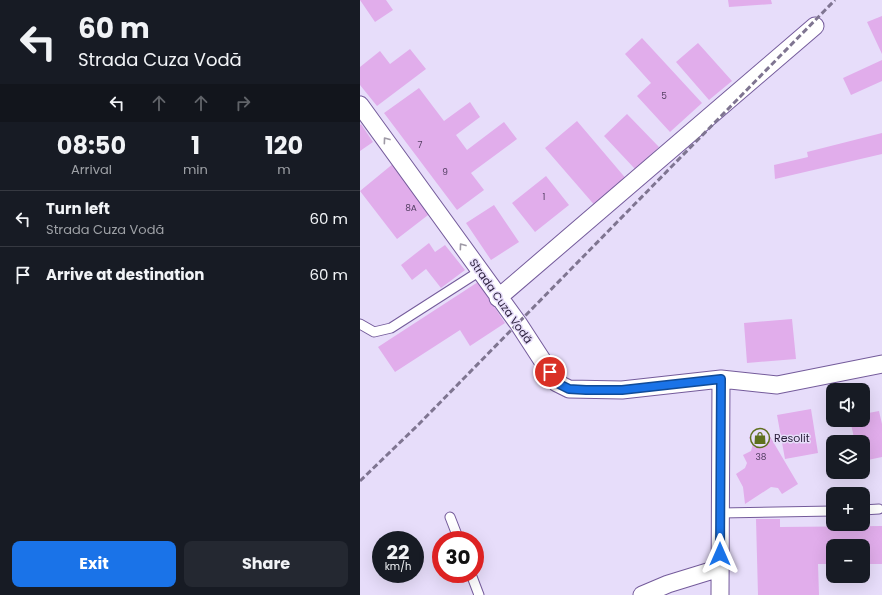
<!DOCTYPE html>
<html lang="en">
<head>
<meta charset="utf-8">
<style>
  :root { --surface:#171b24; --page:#242831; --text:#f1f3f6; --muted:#9ea1a6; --line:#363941; --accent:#1a73e8 }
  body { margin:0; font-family:Poppins,sans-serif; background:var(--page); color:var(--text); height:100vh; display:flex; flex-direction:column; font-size:15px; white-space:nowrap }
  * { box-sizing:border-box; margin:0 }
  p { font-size:13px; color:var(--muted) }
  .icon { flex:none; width:22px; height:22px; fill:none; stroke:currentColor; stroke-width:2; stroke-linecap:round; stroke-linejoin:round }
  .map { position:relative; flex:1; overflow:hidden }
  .details { display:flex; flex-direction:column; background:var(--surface); width:360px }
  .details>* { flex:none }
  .banner { background:#171b24; color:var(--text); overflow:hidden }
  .tools { position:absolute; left:466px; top:383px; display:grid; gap:8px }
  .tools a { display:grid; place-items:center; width:44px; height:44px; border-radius:8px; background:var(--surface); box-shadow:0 4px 16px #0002; font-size:20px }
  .speed { position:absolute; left:12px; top:531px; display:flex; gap:8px; font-size:20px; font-weight:700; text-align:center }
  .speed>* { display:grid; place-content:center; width:52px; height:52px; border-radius:50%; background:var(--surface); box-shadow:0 4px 16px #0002; line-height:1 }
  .speed small { font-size:10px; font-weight:400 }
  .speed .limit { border:6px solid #d22; background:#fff; color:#111 }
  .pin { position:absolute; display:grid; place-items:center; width:34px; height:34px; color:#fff; margin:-17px; border:2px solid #fff; border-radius:50%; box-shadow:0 1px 4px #0007 }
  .me { position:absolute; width:44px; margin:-22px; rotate:0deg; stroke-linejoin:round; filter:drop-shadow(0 0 3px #0008) }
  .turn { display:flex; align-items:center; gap:14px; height:84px; padding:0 12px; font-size:18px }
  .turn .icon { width:52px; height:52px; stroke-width:2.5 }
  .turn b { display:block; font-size:28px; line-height:34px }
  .lanes { display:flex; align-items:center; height:38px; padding:0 12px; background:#0003; justify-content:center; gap:20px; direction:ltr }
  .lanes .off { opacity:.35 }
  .eta { display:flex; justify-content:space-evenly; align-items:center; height:68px; text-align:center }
  .eta b { font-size:24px; font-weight:700; line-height:28px }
  .action { display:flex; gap:8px; margin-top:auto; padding:8px 12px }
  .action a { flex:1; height:46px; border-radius:8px; background:var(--accent); color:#fff; font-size:16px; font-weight:700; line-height:46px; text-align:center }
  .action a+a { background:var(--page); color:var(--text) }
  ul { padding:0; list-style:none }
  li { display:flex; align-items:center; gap:12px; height:56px; padding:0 12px; border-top:1px solid var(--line) }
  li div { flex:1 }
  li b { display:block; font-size:15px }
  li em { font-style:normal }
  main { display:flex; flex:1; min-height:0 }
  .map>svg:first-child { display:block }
  .building { fill:#e1adeb }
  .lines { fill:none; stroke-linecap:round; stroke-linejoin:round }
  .lane-casing { stroke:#745b9b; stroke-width:11 }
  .street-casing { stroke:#745b9b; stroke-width:19 }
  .lane { stroke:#fff; stroke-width:9 }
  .street { stroke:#fff; stroke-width:17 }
  .rail { stroke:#7f7591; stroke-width:3; stroke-dasharray:6 3; stroke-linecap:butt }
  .oneway { stroke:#9e99a5 }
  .route-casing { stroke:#114b97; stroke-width:10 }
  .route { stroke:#1a73e8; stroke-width:7 }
  .labels { text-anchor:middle; stroke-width:3; stroke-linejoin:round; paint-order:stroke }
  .number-label { font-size:9px; fill:#564165 }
  .street-label { font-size:11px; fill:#271d38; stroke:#e7ddfa }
  .poi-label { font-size:11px; fill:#271d38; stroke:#e7ddfa; text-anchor:start }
</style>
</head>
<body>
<main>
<section class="details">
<div class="banner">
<div class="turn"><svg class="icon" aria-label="left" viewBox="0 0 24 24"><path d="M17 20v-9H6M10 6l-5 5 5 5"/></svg><div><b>60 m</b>Strada Cuza Vodă</div></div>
<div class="lanes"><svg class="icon" aria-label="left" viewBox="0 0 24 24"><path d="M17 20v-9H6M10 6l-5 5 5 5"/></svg><svg class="icon off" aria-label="ahead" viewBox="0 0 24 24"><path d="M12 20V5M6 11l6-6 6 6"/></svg><svg class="icon off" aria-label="ahead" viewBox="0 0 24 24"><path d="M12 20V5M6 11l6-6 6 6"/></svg><svg class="icon off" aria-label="right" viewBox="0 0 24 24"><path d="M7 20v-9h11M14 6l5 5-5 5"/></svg></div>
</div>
<div class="eta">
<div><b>08:50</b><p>Arrival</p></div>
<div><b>1</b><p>min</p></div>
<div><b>120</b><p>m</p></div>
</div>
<ul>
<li><svg class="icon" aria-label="left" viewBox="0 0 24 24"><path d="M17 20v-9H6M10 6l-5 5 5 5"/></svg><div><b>Turn left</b><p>Strada Cuza Vodă</p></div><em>60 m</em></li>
<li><svg class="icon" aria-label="arrive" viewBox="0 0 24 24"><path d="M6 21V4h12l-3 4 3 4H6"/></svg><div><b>Arrive at destination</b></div><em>60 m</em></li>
</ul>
<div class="action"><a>Exit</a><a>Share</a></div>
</section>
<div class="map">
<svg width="522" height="595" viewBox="0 0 522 595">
  <rect width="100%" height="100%" fill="#e7ddfa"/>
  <path class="building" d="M0,0H26L33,10L15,22Z
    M368,0H411L412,4L369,7Z
    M522,16V54L507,22Z
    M282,38L342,103L310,132L277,96L291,83L265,54Z
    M338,43L372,81L349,100L316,62Z
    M50,49L66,69L17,106L0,85V67L20,51L30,64Z
    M522,60V81L491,95L483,78Z
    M59,88L84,121L110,102L120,117L96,135L107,150L144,122L157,139L111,173L124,190L97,210L24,113Z
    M267,114L299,147L275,169L244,136Z
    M217,121L268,181L237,208L185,148Z
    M1,124L13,142L0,151V125Z
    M522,133V154L415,179L414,165L448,157L447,152Z
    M34,163L72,212L37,239L0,191Z
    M186,176L209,205L175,232L152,203Z
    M134,205L159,242L131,260L106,223Z
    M69,243L75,252L85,245L105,270L81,288L66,269L52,280L41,265Z
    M118,282L145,323L110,346L100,330L35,372L18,347Z
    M432,319L436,359L387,363L384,323Z
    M451,409L458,453L425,459L417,415Z
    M519,411L522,424V457L503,461V442H495L490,420H503V414Z
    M405,428L438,484L422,494L418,488L411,487L385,504L383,487L376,474L385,468L387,463L383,455L391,451L393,444L389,437Z
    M396,519H420V527L522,526V564H503V546H473V564H458L459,595H398Z"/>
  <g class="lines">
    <defs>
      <path id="lane" d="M0,324L14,332L31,328L120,271
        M503,510L519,509
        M360,513L473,511
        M90,517L99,540
        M111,574L119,595"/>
      <path id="street" d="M0,105L158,323L197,383L209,389L262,390L361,379L417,385L522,364
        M138,298L455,26
        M282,595L308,584L360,568
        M360,595L361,379"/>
    </defs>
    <use href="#lane" class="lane-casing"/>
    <use href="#street" class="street-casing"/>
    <use href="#lane" class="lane"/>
    <use href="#street" class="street"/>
    <path class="rail" d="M0,481L59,424L475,0"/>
  </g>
  <defs><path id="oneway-chevron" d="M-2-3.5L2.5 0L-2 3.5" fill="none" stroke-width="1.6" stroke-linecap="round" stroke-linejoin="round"/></defs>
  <g class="oneway">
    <use href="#oneway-chevron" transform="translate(26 140) rotate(-126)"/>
    <use href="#oneway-chevron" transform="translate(102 246) rotate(-126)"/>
  </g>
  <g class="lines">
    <defs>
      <path id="route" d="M190,372L197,383L209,389L226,390H262L361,379L360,554"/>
    </defs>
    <use href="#route" class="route-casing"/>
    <use href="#route" class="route"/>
  </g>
  <defs>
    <symbol id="shop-ring" viewBox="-11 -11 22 22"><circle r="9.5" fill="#e7ddfa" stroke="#5f701e" stroke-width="1.5"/><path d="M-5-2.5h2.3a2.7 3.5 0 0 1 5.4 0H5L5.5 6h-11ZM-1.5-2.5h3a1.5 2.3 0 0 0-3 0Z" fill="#5f701e"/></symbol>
  </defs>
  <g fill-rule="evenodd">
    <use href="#shop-ring" x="389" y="427" width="22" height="22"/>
  </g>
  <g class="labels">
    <g class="number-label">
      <text x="304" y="99">5</text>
      <text x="60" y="148">7</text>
      <text x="85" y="175">9</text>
      <text x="184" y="200">1</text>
      <text x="51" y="211">8A</text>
      <text x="401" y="460">38</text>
    </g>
    <g class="street-label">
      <text transform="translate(141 301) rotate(55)" y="4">Strada Cuza Vodă</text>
    </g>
    <g class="poi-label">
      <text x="414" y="442">Resolit</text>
    </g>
  </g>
</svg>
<div class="tools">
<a><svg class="icon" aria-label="sound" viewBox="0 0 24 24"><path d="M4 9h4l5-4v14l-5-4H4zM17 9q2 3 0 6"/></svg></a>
<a><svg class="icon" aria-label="layers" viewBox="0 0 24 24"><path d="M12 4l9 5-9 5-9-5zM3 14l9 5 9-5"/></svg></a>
<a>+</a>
<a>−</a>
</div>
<div class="speed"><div>22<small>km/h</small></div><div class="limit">30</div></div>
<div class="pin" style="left:190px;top:372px;background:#d93025"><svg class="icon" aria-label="arrive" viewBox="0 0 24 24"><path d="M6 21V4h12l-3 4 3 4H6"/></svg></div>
<svg class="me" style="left:360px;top:554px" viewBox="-20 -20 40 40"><path d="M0-17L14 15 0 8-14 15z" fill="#1a73e8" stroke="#fff" stroke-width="4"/></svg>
</div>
</main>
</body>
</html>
